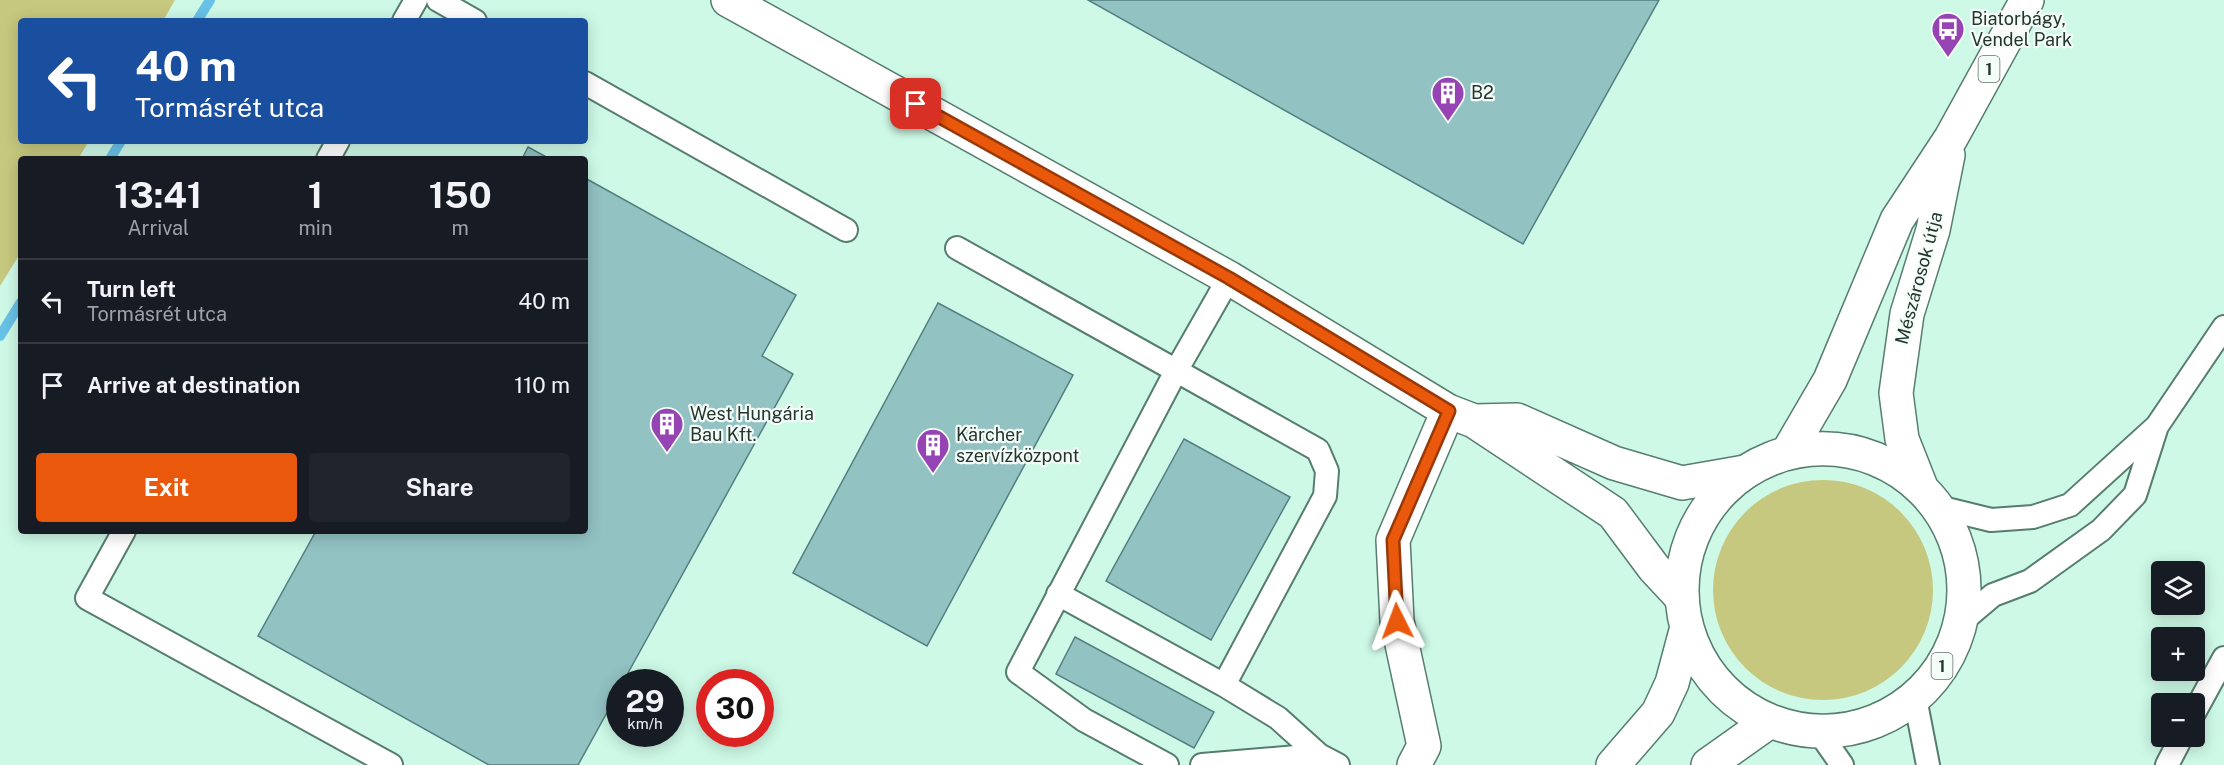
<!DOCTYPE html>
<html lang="en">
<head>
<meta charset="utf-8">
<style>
  :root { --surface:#171b24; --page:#20242c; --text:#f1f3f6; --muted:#9ea1a6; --line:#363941; --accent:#ea580c }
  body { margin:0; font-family:"Public Sans",sans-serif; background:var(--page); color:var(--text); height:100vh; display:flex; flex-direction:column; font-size:22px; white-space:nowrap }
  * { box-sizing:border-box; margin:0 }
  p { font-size:20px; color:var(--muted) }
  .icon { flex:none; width:33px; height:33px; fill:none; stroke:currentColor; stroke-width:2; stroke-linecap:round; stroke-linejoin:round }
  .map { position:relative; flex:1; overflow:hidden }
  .details { position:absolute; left:18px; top:156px; width:570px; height:378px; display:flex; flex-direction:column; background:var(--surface); border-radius:6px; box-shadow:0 3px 15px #0003 }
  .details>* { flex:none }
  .top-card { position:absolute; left:18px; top:18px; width:570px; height:126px; border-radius:6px; box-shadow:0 3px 15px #0003; background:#1a4fa0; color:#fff; overflow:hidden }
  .fabs { position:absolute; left:2151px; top:561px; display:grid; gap:12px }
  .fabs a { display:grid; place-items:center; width:54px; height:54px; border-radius:6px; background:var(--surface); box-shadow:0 3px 15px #0003; font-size:30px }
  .speed { position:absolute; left:606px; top:669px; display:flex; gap:12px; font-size:30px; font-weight:700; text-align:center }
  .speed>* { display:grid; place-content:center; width:78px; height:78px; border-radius:50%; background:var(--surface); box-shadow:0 3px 15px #0003; line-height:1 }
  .speed small { font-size:15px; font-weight:400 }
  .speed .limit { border:9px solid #d22; background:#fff; color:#111 }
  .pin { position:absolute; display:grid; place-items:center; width:51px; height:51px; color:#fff; margin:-26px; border-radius:12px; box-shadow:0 3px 9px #0006 }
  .me { position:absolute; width:66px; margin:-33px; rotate:357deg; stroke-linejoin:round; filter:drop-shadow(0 0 4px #0008) }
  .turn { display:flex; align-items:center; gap:21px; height:126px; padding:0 18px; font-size:27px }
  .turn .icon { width:78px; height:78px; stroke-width:2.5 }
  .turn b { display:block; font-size:42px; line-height:51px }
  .eta { display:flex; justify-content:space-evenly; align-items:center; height:102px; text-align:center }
  .eta b { font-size:36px; font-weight:700; line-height:42px }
  .button { display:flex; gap:12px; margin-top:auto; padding:12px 18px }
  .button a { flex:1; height:69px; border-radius:6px; background:var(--accent); color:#fff; font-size:24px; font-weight:700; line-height:69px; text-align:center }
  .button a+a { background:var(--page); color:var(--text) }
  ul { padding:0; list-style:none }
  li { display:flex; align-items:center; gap:18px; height:84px; padding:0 18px; border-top:2px solid var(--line) }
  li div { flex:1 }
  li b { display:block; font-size:22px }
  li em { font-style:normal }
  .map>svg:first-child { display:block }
  .green { fill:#c6c87f }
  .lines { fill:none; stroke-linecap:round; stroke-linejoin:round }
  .stream { stroke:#68c1e6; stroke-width:10 }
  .building { fill:#93c2c3; stroke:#527f80; stroke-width:1.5 }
  .lane-casing { stroke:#567d6e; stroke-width:26 }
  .street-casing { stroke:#567d6e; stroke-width:36 }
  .primary-casing { stroke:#567d6e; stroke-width:36 }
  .lane { stroke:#fff; stroke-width:22 }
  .street { stroke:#fff; stroke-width:33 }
  .primary { stroke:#fff; stroke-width:33 }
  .route-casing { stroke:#983908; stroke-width:15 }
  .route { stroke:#ea580c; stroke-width:10 }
  .labels { text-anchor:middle; stroke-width:4.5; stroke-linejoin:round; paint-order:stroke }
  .shield { fill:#f5fdf9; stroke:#63716b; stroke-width:1.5 }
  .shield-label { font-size:16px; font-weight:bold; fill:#24352e }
  .poi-label { font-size:18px; fill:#24352e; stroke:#f5fdf9; text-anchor:start }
  .street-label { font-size:18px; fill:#24352e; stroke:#f5fdf9 }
</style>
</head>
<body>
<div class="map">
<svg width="2224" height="765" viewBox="0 0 2224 765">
  <rect width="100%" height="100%" fill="#cef9e7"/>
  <path class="green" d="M0,0H175L163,21H21V141H89L78,159H21V252L0,286Z
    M1713 590a110 110 0 1 1 220 0a110 110 0 1 1-220 0Z"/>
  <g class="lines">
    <path class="stream" d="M197,21L210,0
      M110,159L121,141
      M0,336L21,302"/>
  </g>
  <path class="building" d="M1088,0H1659L1523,244Z
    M528,147L550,159H522Z
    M585,178L796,295L762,356L793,374L623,682H620V689L578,765H489L258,636L316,531H585Z
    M938,303L1073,375L927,646L793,573Z
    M1184,439L1290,497L1211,640L1106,581Z
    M1075,637L1214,712L1194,748L1056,674Z"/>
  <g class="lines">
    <defs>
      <path id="lane" d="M438,0L475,21
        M404,21L416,0
        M585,83L846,230
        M328,159L338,141
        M957,248L1318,450L1327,471L1325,496L1224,685
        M1938,507L1991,520L2033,517L2070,505L2157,426L2224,327
        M124,531L87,598L391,765
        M1058,594L1224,685L1278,718L1319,755
        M1961,622L1993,595L2030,581L2101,530L2135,495L2157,426
        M1915,698L1928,765
        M2194,713L2224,658
        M1819,732L1842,765
        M1167,765L1084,720L1018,672L1176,371L1229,278
        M1202,765L1319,755L1338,765
        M2167,765L2182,736"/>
      <path id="street" d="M728,0L1229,278L1448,411L1474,421L1613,513L1654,568L1682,598
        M1474,421L1517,420L1614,463L1682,483L1745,472
        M1414,765L1424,746L1397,621L1393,540L1448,411"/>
      <path id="primary" d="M1682 590a141 141 0 1 1 282 0a141 141 0 1 1-282 0Z
        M1788,452L1830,380L1897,220L1951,138L2027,0
        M1921,487L1902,439L1896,393L1907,314L1933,230L1948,155
        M1613,765L1658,713L1672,683L1687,627
        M1708,765L1770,721"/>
    </defs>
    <use href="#lane" class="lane-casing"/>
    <use href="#street" class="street-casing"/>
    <use href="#primary" class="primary-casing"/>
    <use href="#lane" class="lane"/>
    <use href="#street" class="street"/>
    <use href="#primary" class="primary"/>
  </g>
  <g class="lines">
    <defs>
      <path id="route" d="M916,104L1229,278L1449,411L1393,540L1397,621"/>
    </defs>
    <use href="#route" class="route-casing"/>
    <use href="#route" class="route"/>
  </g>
  <defs>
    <symbol id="bus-pin" viewBox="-11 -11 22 30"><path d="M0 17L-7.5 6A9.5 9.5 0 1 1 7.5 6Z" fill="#9644b3" stroke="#f5fdf9"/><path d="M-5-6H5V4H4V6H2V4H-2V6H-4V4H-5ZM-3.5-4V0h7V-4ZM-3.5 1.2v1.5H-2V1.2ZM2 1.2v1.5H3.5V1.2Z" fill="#fff"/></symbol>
    <symbol id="building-pin" viewBox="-11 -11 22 30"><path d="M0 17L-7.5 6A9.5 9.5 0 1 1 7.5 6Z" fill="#9644b3" stroke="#f5fdf9"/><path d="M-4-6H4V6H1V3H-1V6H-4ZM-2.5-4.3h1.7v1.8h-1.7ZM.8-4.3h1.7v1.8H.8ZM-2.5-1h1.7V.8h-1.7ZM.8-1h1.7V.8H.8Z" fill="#fff"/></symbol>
  </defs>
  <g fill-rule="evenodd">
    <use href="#bus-pin" x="1929" y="10" width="38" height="52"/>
    <use href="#building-pin" x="1429" y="74" width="38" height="52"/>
    <use href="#building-pin" x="648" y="405" width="38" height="52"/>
    <use href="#building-pin" x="914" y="426" width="38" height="52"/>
  </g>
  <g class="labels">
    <g class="shield">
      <rect x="1978.5" y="56" width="21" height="26" rx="4.5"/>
      <rect x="1931.5" y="653" width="21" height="26" rx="4.5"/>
    </g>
    <g class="shield-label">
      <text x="1989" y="75">1</text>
      <text x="1942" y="672">1</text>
    </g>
    <g class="poi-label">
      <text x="1971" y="25">Biatorbágy,<tspan x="1971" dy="21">Vendel Park</tspan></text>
      <text x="1471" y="99">B2</text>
      <text x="690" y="420">West Hungária<tspan x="690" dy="21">Bau Kft.</tspan></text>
      <text x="956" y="441">Kärcher<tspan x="956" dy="21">szervízközpont</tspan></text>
    </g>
    <g class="street-label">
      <text transform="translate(1919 278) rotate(-75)" y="6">Mészárosok útja</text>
    </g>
  </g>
</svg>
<div class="fabs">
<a><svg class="icon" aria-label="layers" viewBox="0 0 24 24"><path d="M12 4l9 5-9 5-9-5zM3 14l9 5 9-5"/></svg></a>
<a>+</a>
<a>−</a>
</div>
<div class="speed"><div>29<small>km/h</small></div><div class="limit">30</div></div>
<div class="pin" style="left:916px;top:104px;background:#d93025"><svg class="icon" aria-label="arrive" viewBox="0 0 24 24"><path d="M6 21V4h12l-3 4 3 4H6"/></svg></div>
<svg class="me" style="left:1397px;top:621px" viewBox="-20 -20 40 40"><path d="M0-17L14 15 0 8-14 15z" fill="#ea580c" stroke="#fff" stroke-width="4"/></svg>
<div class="top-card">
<div class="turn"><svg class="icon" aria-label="left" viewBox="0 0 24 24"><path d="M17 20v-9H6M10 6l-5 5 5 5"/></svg><div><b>40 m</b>Tormásrét utca</div></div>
</div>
<section class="details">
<div class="eta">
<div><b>13:41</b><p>Arrival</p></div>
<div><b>1</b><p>min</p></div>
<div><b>150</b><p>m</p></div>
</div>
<ul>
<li><svg class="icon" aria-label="left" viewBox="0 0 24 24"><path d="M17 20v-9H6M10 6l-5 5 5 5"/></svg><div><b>Turn left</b><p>Tormásrét utca</p></div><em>40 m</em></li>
<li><svg class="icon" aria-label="arrive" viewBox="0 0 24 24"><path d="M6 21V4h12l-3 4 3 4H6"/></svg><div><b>Arrive at destination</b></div><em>110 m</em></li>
</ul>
<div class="button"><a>Exit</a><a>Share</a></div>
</section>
</div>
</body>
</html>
